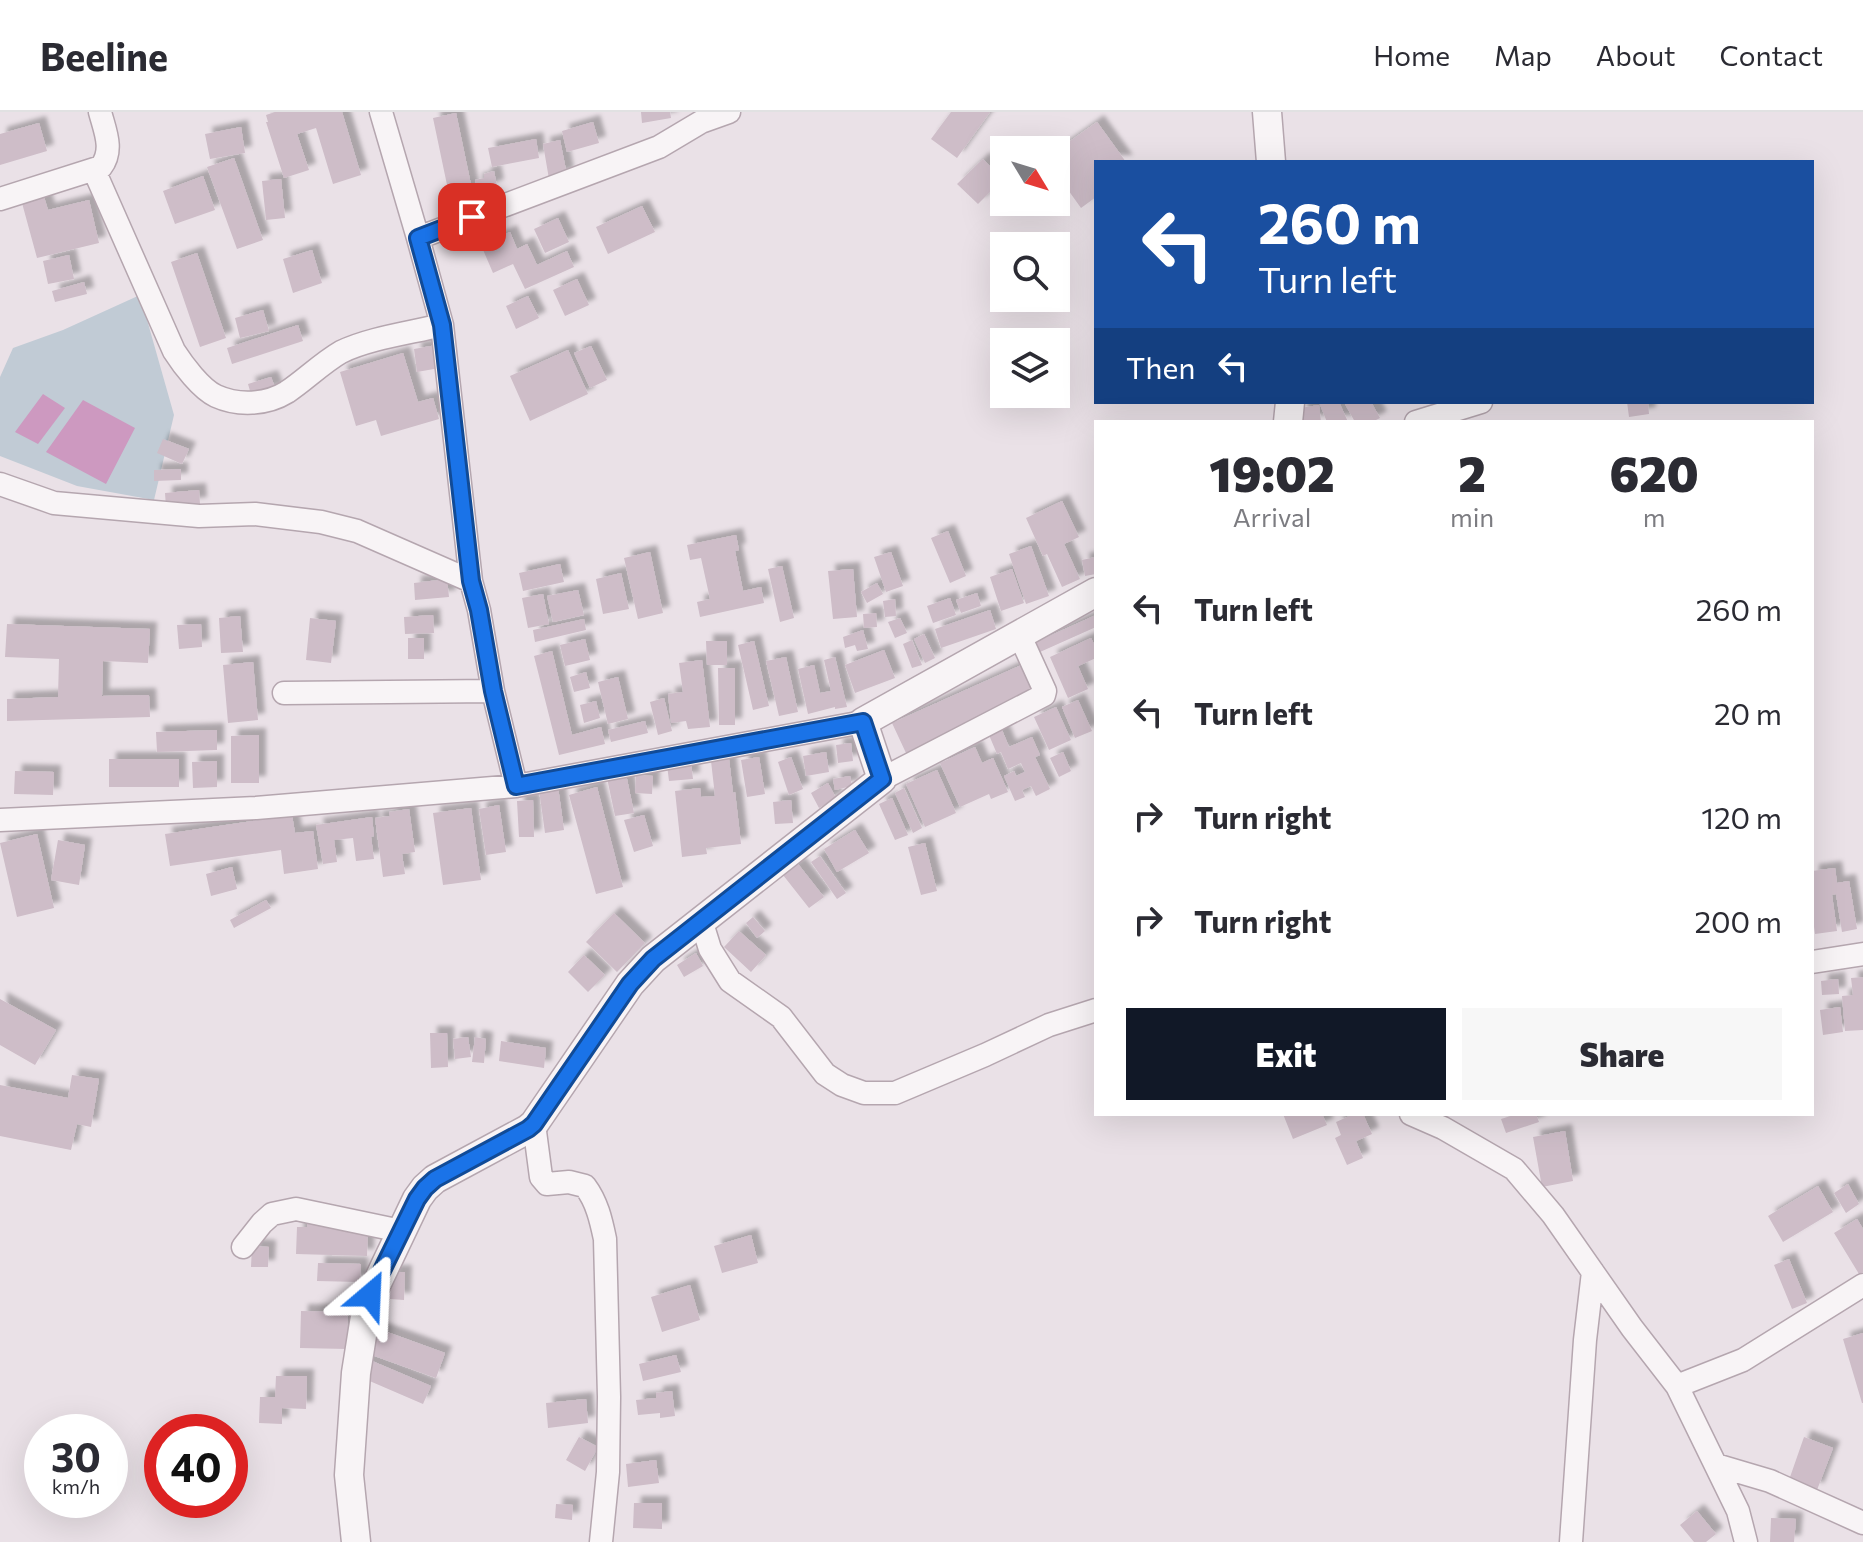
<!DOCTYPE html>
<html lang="en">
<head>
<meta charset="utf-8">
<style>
  :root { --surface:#fff; --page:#f7f7f7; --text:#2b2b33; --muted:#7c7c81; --line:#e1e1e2; --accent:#111827 }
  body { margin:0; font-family:Commissioner,sans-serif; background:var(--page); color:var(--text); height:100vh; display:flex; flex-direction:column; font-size:30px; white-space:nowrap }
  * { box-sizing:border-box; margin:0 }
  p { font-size:26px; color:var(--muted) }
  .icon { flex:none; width:44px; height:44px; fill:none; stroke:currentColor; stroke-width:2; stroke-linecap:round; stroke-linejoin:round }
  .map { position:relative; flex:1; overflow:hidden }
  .drawer { position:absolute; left:1094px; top:308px; width:720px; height:696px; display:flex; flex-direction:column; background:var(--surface); border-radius:0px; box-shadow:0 8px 32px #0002 }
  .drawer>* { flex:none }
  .guide { position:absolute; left:1094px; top:48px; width:720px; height:244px; border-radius:0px; box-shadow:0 8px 32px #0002; background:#1a4fa0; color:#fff; overflow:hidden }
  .needle { width:52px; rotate:128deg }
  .tools { position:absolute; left:990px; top:24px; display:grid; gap:16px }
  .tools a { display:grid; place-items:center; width:80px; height:80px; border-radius:0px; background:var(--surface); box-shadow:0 8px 32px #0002; font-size:40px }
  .speed { position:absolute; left:24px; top:1302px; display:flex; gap:16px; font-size:40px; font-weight:700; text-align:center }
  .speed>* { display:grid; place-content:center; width:104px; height:104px; border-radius:50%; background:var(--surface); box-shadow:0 8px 32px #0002; line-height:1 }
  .speed small { font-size:20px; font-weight:400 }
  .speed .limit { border:12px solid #d22; background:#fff; color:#111 }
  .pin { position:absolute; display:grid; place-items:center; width:68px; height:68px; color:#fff; margin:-34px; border-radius:16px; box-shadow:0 4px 12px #0006 }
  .me { position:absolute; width:88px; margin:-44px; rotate:26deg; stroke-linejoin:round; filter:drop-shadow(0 0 6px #0008) }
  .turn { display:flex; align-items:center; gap:28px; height:168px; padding:0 32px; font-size:36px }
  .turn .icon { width:104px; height:104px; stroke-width:2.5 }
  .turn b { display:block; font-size:56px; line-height:68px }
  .then { display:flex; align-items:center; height:76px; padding:0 32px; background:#0003; gap:16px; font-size:30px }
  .eta { display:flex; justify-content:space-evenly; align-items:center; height:136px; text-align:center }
  .eta b { font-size:48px; font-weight:800; line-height:56px }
  .action { display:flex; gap:16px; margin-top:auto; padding:16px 32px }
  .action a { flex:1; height:92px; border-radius:0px; background:var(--accent); color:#fff; font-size:32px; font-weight:800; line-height:92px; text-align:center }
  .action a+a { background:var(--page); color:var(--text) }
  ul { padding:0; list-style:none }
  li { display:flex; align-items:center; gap:24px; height:104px; padding:0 32px }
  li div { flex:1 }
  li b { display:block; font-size:30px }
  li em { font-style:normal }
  header { display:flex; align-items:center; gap:48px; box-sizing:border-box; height:112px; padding:0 40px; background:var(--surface); border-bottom:2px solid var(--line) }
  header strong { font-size:38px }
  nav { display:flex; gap:44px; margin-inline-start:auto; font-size:28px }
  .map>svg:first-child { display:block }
  .green { fill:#c1cbd5 }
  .water { fill:#cd99c0 }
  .building { fill:#cebdc8; filter:url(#shadow) }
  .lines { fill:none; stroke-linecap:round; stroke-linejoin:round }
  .minor-casing { stroke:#b5a6af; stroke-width:25 }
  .tertiary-casing { stroke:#b5a6af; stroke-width:31 }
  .minor { stroke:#f8f4f6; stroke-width:22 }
  .tertiary { stroke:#f8f4f6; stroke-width:28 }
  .route-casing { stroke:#114b97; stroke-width:20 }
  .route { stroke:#1a73e8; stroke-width:14 }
</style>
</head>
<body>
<header>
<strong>Beeline</strong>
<nav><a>Home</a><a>Map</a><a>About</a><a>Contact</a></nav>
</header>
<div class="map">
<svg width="1863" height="1430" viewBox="0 0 1863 1430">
  <defs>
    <filter id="shadow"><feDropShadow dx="7" dy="-7" stdDeviation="2" flood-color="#0004"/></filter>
  </defs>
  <rect width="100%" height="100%" fill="#eae1e7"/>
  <path class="green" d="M140,183L174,303L154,388L77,374L0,344V265L13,236L63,218Z"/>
  <path class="water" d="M43,282L65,296L38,332L15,320Z
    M83,288L135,316L106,372L46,340Z"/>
  <path class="building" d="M275,0H342L361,63L333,72L316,16L297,22L309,58L284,66L266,10H268L266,3Z
    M641,0H670L671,6L642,11Z
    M951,0H990L957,46L931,27Z
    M456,1L474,87L451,92L433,6Z
    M593,10L599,31L567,40L562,19Z
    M1097,10L1126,50H1096V85L1081,96L1056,61V39Z
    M39,11L47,39L0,53V22Z
    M241,15L245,41L210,47L205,22Z
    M536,27L539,46L492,55L488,36Z
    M560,28L567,63L549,67L543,32Z
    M234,46L263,128L237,137L207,55Z
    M983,47L1003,67L978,92L957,72Z
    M494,59L497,74L478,81L475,68L484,66V62Z
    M203,64L215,98L175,112L163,79Z
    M281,67L285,106L266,108L262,69Z
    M44,85L48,98L89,88L99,131L37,146L22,91Z
    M642,94L655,120L608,142L596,115Z
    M558,106L569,130L545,141L534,117Z
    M510,120L517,137L527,132L537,153L567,139L574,155L525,177L513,152L493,161L481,133Z
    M312,138L322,171L293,181L283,147Z
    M197,141L226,226L200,235L171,150Z
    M69,143L74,167L48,172L43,149Z
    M577,167L589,193L565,204L553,178Z
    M84,170L87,182L55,190L52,179Z
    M528,184L539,206L516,217L506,194Z
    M263,198L269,219L240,226L235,206Z
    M298,213L303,229L232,252L227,236Z
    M442,232L445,255L417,260L414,237Z
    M591,234L607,268L590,276L574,241Z
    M568,238L588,282L530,309L510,264Z
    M403,241L418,290L433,286L439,307L381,324L376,308L356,314L340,260Z
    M271,265L276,278L252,286L248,272Z
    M1319,290H1339L1348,310H1327Z
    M1344,290H1371L1380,306L1372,310H1355Z
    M1627,290H1648L1649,302L1629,305Z
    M1319,293L1321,310H1302L1300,296Z
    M163,327L189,337L182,352L157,341Z
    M181,357V368L154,369V358Z
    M199,378L200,392L166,395L165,381Z
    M1062,389L1079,425L1064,432L1080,467L1062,475L1047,442L1043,444L1026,406Z
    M948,419L966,464L950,471L931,426Z
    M736,423L739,438L735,439L743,479L761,475L764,491L700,505L697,490L710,487L701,446L690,448L687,433Z
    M1031,434L1049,484L1026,492L1009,442Z
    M650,440L663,501L638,507L624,446Z
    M891,440L903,474L886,480L874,445Z
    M1096,445V462L1085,464L1082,448Z
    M560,452L564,470L523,479L519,461Z
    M782,454L794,506L780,510L768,457Z
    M853,457L857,505L833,507L828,459Z
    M1012,457L1024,491L1001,499L990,465Z
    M621,461L629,497L603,502L596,467Z
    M447,467L449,485L415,488L414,471Z
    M877,471L883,482L867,491L861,480Z
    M578,478L584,503L553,510L547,484Z
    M977,481L981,494L961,501L956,488Z
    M543,482L549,512L528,516L522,486Z
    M950,486L956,503L933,511L927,494Z
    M895,487L896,504L885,505L883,489Z
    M990,498L996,517L941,536L935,517Z
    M876,501L877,515L864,516L863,502Z
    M433,503L434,521L405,522L404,505Z
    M1096,503V515L1040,540L1036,530Z
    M240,504L243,540L221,541L219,506Z
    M310,506L336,509L331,551L306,548Z
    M900,506L907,521L895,526L888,510Z
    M584,507L586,518L535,530L533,518Z
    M7,512L150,517L148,551L103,549L102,584L149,583L150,605L7,609V587L58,585L59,547L5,545Z
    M201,512L202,535L179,537L177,513Z
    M863,518L868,537L857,539L855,533L845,536L843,525Z
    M924,522L935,546L925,551L914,527Z
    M408,526H424V547H408Z
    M1091,526L1096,536V546L1078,554L1088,577L1068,586L1050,545Z
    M585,527L590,548L565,554L560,533Z
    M912,528L922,553L912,556L903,532Z
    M706,529H727V553H707Z
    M754,529L769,594L753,598L738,533Z
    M884,538L895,566L855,581L845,553Z
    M552,539L572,623L601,615L605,632L559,643L534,544Z
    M786,545L798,600L779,604L766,549Z
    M835,545L847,595L835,597V595L808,602L798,557L814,553L820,581L831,579L824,548Z
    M702,548L710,615L688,617L686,609L671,611L668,582L683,580L679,551Z
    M253,550L258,608L228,611L223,553Z
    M1028,550L1041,580L906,641L892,611Z
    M718,556H735V613H719Z
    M586,560L590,576L574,580L570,565Z
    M618,565L628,607L608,612L598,570Z
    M664,586L672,619L658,623L650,590Z
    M1078,588L1092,619L1075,626L1062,595Z
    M596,589L600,606L584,611L580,593Z
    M1056,595L1071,628L1049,638L1034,605Z
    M645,609L648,621L611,630L608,618Z
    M217,618V638L157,640L156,620Z
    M1002,618L1009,635L1032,625L1040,643L1035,645L1050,677L1036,684L1031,674L1022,678L1025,685L1015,689L1004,664L1014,659L1016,664L1025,660L1021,651L1008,657L1001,640L997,642L989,623Z
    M259,623V671H231V624Z
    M851,631L853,649L838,651L836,633Z
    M975,635L982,651L993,646L1008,680L991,687L989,682L960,695L940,651Z
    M826,640L829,660L806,664L803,644Z
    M1063,640L1071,659L1059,665L1050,646Z
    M759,645L765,682L747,685L741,648Z
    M791,645L803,677L789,683L778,650Z
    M109,647H179V675H109Z
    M729,647L733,681L735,680L741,732L706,736L707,742L682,745L675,679L700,676L701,685L715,684L711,649Z
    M217,649V675L193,676L192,650Z
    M691,651L693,667L669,669L667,653Z
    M937,658L956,701L925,715L906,672Z
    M15,659L54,660L53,683L14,682Z
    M626,662L634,701L615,704L607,666Z
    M636,663L653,664L652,682L635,681Z
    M850,664L852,674L835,678L833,667Z
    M828,671L836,686L819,696L811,681Z
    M558,675L564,718L545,721L539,678Z
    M597,675L623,775L596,782L569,683Z
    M904,676L922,716L913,721L895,681Z
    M892,686L908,723L895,728L879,692Z
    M533,688L534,725H519L517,689Z
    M791,688L793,711L775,712L773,690Z
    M499,693L506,740L486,743L479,697Z
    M471,696L481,768L443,773L433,701Z
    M409,697L415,740L402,742L405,762L383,765L375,706L390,704L389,700Z
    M292,703L295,721L313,719L318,757L284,762L281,738L170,754L165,722Z
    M644,703L653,734L634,740L624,708Z
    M372,705L374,724L371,725L374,747L356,749L353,726L334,728L337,750L323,752L316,713Z
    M855,718L869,741L837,760L824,737Z
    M37,722L54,796L17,805L0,731Z
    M58,728L85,733L79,773L51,768Z
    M925,731L937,779L921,783L908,735Z
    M820,744L846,781L837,787L811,750Z
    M798,752L824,785L809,796L783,763Z
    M232,755L237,777L211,784L206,762Z
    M1835,756L1837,771L1849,769L1857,817L1842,820L1836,782L1832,783L1837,819L1815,822L1812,800V759Z
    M266,788L271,796L234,816L230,808Z
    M614,801L645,831L617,860L586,830Z
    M753,805L765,819L757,826L746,811Z
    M739,819L766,843L751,860L724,835Z
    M696,841L703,854L684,865L677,853Z
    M584,843L605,863L588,880L568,860Z
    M1863,865V918L1845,919L1842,884L1853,883L1851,866Z
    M1838,867L1839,882L1822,883L1821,869Z
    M0,887L56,918L35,953L0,933Z
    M1840,895L1843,920L1823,923L1820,898Z
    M430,921H447L448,955L431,956Z
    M468,925L471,945L455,947L453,927Z
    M475,925L486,927L484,951L472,950Z
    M501,929L546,936L544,956L499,949Z
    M72,963L99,967L91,1015L77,1012L71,1038L0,1024V973L68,986Z
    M1283,1002H1322L1327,1013L1293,1027Z
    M1354,1002H1363L1372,1022L1356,1029L1363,1046L1347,1053L1335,1026L1341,1023L1336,1010Z
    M1517,1002H1536L1539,1010L1506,1021L1501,1007Z
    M1565,1019L1573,1069L1542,1075L1533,1025Z
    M1848,1072L1859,1092L1846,1101L1834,1081Z
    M1818,1074L1833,1100L1783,1130L1768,1104Z
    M1857,1107L1863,1117V1160L1859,1162L1834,1121Z
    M307,1110L339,1111V1117L368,1118L367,1144L296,1142L297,1115H307Z
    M751,1123L758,1151L722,1161L714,1134Z
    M252,1134L269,1135L268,1155H251Z
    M1789,1147L1807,1191L1792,1197L1774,1153Z
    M318,1151L361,1152L360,1170L317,1169Z
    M391,1160H405L404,1188L390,1187Z
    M690,1173L700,1208L662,1220L651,1185Z
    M301,1199L348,1200L347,1237L300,1236Z
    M379,1217L445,1241L436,1266L369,1242Z
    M1863,1221V1291H1862L1843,1227Z
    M676,1243L681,1260L643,1269L639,1252Z
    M365,1246L431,1274L423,1292L358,1264Z
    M276,1264H307L306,1297L282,1296V1312L259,1311L260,1285H275Z
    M672,1279L675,1304L660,1306V1301L638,1303L636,1288L656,1286V1281Z
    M586,1287L588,1311L548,1316L546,1291Z
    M579,1325L598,1335L585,1359L566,1348Z
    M1804,1325L1833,1336L1817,1378L1789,1368Z
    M656,1348L659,1371L628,1375L626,1352Z
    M634,1391H662V1417L633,1416Z
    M556,1392L573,1393L572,1408L555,1406Z
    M1697,1399L1716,1422L1706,1430H1694L1680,1413Z
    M1771,1406L1796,1407L1794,1430H1770Z"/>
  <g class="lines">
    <defs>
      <path id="minor" d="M381,0L418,126L442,213L471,469L479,498L493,579L516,674
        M94,58L174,239C183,253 201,277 216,284C238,294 266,293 287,280C305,268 322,251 341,240C370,226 410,221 442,213
        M0,87L101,55C114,38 105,19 100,0
        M418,126L659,35L701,10L729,0
        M1416,310L1481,290
        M0,372L54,391L199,404L255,402L321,410L357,419L471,469
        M284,581L493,579
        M882,667L1044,583L1045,579L1020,524
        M0,708L256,696L516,674L863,610
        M701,808L710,837L730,869L781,905L825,962L842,973L864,981H895L985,943L1049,913L1096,898
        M1812,850L1863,842
        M1411,1002L1443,1016L1514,1057L1553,1103L1632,1216L1677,1274L1738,1399L1746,1430
        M534,1012L541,1065L547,1072L569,1070L585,1074C597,1090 601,1108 605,1127L609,1285L608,1360L601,1430
        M243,1135L262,1111L272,1102L296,1097L401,1119
        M1677,1274L1743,1248L1863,1173
        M1716,1353L1770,1369L1863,1411
        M1571,1430L1585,1228L1593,1160"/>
      <path id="tertiary" d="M1267,0L1271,50
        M1288,310L1290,290
        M356,1430L349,1363L356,1261L367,1192L417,1087L425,1076L435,1067L528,1017L534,1012L630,872L653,847L882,667L863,610L1096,480"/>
    </defs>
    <use href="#minor" class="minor-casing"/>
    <use href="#tertiary" class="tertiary-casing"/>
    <use href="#minor" class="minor"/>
    <use href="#tertiary" class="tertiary"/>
  </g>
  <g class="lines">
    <defs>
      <path id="route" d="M370,1183L417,1087L425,1076L435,1067L528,1017L534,1012L630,872L653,847L882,667L863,610L516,674L493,579L479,498L471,469L442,213L418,126L472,105"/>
    </defs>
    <use href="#route" class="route-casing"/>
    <use href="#route" class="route"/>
  </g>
</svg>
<div class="tools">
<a><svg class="needle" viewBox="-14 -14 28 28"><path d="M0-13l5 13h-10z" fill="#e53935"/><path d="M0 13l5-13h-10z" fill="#7c7c81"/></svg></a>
<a><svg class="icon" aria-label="search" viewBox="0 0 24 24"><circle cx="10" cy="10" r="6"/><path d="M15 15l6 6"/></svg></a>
<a><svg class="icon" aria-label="layers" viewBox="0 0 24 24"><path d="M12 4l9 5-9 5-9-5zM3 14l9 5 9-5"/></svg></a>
</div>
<div class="speed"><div>30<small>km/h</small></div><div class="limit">40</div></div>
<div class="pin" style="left:472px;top:105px;background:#d93025"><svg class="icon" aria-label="arrive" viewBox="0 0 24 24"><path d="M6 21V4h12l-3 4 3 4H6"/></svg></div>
<svg class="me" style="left:370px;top:1183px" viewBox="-20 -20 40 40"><path d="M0-17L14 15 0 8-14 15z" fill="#1a73e8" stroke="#fff" stroke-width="4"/></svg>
<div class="guide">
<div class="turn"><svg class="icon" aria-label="left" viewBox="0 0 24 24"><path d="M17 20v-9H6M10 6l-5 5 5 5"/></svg><div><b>260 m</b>Turn left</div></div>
<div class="then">Then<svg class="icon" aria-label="left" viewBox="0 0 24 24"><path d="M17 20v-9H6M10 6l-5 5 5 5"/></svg></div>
</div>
<section class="drawer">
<div class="eta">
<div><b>19:02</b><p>Arrival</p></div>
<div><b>2</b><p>min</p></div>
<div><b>620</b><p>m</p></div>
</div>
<ul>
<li><svg class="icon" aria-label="left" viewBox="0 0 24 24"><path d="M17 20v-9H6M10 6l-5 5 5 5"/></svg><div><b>Turn left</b></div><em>260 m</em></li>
<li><svg class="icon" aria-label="left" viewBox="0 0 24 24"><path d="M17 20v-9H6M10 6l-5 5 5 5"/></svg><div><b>Turn left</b></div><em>20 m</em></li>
<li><svg class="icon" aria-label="right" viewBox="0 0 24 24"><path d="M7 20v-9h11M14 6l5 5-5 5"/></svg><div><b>Turn right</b></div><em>120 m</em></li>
<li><svg class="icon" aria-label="right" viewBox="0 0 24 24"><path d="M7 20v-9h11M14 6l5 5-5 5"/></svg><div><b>Turn right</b></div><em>200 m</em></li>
</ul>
<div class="action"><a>Exit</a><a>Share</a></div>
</section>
</div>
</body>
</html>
